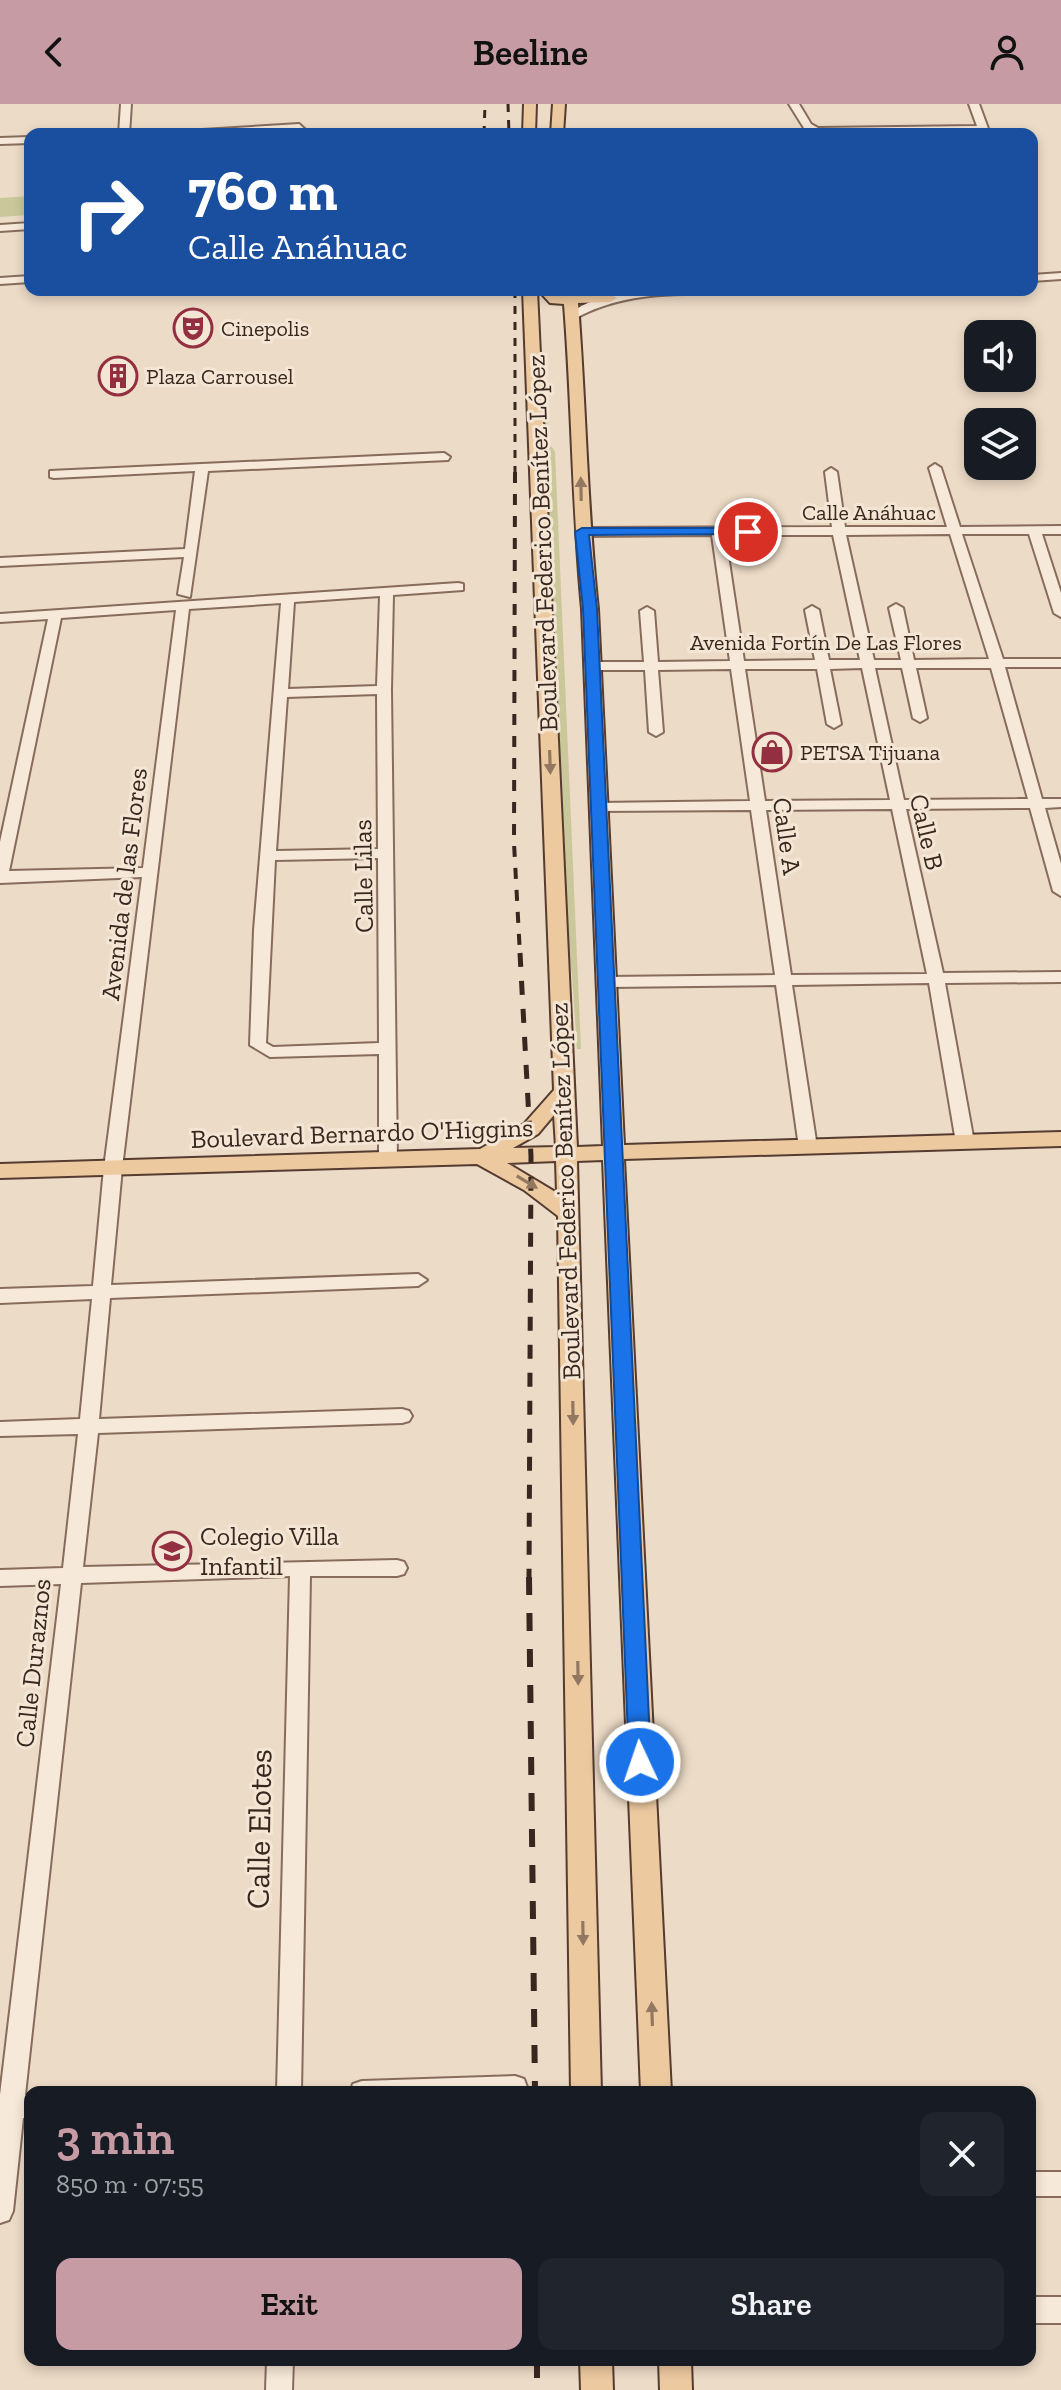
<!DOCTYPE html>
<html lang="en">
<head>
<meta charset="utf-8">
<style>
  :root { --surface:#171b24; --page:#20242c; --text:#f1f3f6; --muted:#9ea1a6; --accent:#c79ba4 }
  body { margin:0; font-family:"Zilla Slab",serif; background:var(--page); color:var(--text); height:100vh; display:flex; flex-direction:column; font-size:30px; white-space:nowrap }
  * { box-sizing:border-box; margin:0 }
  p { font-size:26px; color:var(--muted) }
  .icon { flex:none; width:44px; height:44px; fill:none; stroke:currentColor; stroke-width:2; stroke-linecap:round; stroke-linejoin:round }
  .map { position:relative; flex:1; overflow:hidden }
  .panel { position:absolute; left:24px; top:1982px; width:1012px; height:280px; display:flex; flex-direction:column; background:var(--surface); border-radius:16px; box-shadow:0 4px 12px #0003 }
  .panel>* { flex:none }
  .top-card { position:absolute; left:24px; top:24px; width:1014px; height:168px; border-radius:16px; box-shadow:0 4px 12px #0003; background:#1a4fa0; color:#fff; overflow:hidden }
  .fabs { position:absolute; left:964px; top:216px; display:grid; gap:16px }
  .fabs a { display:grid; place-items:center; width:72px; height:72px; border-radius:16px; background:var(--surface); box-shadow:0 4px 12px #0003; font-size:40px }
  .pin { position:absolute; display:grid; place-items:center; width:68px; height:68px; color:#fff; margin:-34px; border:4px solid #fff; border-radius:50%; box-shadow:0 2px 8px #0007 }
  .me { position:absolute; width:88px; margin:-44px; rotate:357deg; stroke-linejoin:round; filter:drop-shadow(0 0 6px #0008) }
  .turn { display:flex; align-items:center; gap:28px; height:168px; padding:0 32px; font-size:36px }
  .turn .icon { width:104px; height:104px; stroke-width:2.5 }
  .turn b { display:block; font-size:56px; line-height:68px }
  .round { display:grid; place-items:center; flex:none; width:84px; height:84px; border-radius:16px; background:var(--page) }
  .head { display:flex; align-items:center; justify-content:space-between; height:136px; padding:0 32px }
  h1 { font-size:48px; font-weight:600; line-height:60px; color:var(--accent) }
  .button { display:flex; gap:16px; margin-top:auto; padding:16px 32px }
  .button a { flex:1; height:92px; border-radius:16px; background:var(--accent); color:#111; font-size:32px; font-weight:600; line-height:92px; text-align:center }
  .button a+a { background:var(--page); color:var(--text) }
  header { display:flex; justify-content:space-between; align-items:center; height:104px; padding:0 32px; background:var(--accent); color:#111; font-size:36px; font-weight:600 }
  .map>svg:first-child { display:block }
  .green { fill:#cac89a }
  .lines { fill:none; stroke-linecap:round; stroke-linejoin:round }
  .minor-casing { stroke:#876c5c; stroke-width:4 }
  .major-casing { stroke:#553b30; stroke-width:4 }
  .minor { fill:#f7e9d9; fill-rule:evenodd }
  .major { fill:#edc9a0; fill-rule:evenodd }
  .rail-far3 { stroke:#38271f; stroke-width:3; stroke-dasharray:8 8; stroke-linecap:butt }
  .rail-far2 { stroke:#38271f; stroke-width:4; stroke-dasharray:11 11; stroke-linecap:butt }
  .rail-far1 { stroke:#38271f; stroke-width:5; stroke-dasharray:14 14; stroke-linecap:butt }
  .rail { stroke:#38271f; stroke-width:6; stroke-dasharray:18 18; stroke-linecap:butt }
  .oneway { fill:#927860 }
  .route { fill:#1a73e8; stroke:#114b97; stroke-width:2 }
  .labels { text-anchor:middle; stroke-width:6; stroke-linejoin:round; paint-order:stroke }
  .far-poi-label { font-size:22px; fill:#38271f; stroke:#f4e6d5; text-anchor:start }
  .far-street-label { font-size:22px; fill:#38271f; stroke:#f4e6d5 }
  .street-label { font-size:26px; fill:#38271f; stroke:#f4e6d5 }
  .poi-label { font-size:26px; fill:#38271f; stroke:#f4e6d5; text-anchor:start }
  .near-street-label { font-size:32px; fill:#38271f; stroke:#f4e6d5 }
</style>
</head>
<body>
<header><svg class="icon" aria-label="back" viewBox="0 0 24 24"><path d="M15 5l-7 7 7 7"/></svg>Beeline<svg class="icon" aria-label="person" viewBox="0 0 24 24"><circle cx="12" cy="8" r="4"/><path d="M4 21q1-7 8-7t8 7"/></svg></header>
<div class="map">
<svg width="1061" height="2286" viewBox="0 0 1061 2286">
  <rect width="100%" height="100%" fill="#ecdbc6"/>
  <path class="green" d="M30,92V111L0,113V94Z
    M544,299L548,305L547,335L555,348L581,945H577L572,871L564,827Z"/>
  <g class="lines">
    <defs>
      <path id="minor" d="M121,0H131L129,30H119Z
        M789,0H799L811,20L818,24L977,22L969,0H979L990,30H816L804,24Z
        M299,20L310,30H300L296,26L181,30L186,27Z
        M30,33V39L0,40V34Z
        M30,119V125L0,127V121Z
        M1061,169V175L1032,177V171Z
        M30,172V178L0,180V174Z
        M641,186H745L740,189C682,190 626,186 574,215L565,213C585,196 615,189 641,186Z
        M444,349L450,353L448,356L208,367L190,493L178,490L184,453L0,462V454L185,445L195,367L54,374L50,373V367Z
        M935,360L941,364L960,423L1061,422V430H1042L1061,489V513L1054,509L1029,430H962L1003,555H1061V563H1005L1042,695H1061V703L1045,704L1061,760V792L1053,787L1030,704L906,705L943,869L1061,868V878L945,879L974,1038L965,1044L956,1038L929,879L792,881L817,1043L808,1049L799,1043L776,881L608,883L600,878L608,873L775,871L751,706L598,707L591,703L598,699L750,697L731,565L658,566L663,628L656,632L649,628L645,566H592L585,562L592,558H644L640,507L647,503L654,507L658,558L730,557L712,431L582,432L576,428L582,424L832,423L825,368L831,364L837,368L845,423H947L929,364ZM950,430L989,555L914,556L903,504L896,500L889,504L901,556H874L846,431ZM725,431H833L860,556H829L819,506L812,502L805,506L815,556L744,557ZM862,564L890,696L765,697L745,565H817L827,620L834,624L841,620L830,565ZM875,564H902L913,614L920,618L927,614L916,564H991L1028,695L904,696ZM892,705L927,870L791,871L766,706Z
        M458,479L463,480V486L393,491L391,586L397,1056L388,1062L379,1056V950L270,953L250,941L254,826L281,499L189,505L122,1064L111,1181L418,1170L427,1176L418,1182L110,1194L99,1315L402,1305L409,1307L412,1312L409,1317L402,1319L98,1329L83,1463L397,1456L404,1458L407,1464L404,1470L397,1472H310L301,1988H277L290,1472L81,1479L25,1991L30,1990V2014H23L13,2107L9,2116L0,2119V1991L61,1480L0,1482V1466L63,1464L78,1330L0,1332V1318L80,1315L92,1195L0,1199V1185L93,1182L104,1064L142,773L0,779V738L48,515L0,518V510ZM380,492L377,582L288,585L294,498ZM176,506L143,764L9,767L61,514ZM377,590L378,745L276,747L287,593ZM378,754L379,939L273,943L266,939L275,756Z
        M515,1972L524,1975L527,1983L525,1988H350L353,1980L362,1977Z
        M1030,2068H1061V2092H1030Z
        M1030,2193H1061V2219H1030Z
        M267,2256H293L292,2286H266Z"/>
      <path id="major" d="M524,0H536L535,30H523Z
        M553,0H565L563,30H551Z
        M523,186H537L577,1043L603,1042L582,505C572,403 572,301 564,200L550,199L538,186H552L558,192H564L563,186H577V191L610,190L617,194L610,198L578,199C586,301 587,403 598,505L624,1041L1061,1028V1042L624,1055L671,1988H641L603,1056L577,1057L601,1988H571L558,1112L524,1086L477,1060L0,1074V1060L480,1045L524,1020L554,986ZM554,1011L556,1043L513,1044L538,1030ZM556,1057L557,1089L507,1059Z
        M580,2256H612L613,2286H581Z
        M659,2256H691L692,2286H660Z"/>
    </defs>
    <use href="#minor" class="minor-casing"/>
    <use href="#major" class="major-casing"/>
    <use href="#minor" class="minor"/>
    <use href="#major" class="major"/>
    <path class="rail-far3" d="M508,0L509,30
      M484,30L485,0
      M515,370V186"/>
    <path class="rail-far2" d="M515,368L514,739L520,851"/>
    <path class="rail-far1" d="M520,849L531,1052L529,1475"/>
    <path class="rail" d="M529,1473L535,1988
      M537,2256V2286"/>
  </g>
  <defs><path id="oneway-solid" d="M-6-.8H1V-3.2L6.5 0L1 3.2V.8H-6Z" transform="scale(2)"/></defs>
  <g class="oneway">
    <use href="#oneway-solid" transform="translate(581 385) rotate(-91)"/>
    <use href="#oneway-solid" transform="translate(550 658) rotate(88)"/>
    <use href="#oneway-solid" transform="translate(527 1078) rotate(31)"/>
    <use href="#oneway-solid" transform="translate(573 1309) rotate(89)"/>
    <use href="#oneway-solid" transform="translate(578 1569) rotate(89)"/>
    <use href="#oneway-solid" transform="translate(583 1829) rotate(89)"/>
    <use href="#oneway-solid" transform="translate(652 1910) rotate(-92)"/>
  </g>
  <path class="route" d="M748,424L753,425V430L589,431L597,505L651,1658L648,1664L640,1667L633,1664L629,1658L583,505L575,428L582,424Z"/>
  <defs>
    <symbol id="theatre-ring" viewBox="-11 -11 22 22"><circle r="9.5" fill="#f4e6d5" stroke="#932f40" stroke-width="1.5"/><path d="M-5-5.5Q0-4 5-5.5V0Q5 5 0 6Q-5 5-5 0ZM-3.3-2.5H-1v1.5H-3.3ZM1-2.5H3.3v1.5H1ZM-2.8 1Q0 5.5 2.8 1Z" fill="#932f40"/></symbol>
    <symbol id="building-ring" viewBox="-11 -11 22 22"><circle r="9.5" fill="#f4e6d5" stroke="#932f40" stroke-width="1.5"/><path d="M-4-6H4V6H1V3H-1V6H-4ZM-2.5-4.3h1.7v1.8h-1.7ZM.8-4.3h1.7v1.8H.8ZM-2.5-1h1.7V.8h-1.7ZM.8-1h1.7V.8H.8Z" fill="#932f40"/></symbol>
    <symbol id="shop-ring" viewBox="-11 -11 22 22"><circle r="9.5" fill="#f4e6d5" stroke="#932f40" stroke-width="1.5"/><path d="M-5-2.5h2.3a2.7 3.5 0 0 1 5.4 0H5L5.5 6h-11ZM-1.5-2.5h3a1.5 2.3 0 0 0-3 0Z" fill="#932f40"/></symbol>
    <symbol id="school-ring" viewBox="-11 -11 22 22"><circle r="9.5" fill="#f4e6d5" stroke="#932f40" stroke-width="1.5"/><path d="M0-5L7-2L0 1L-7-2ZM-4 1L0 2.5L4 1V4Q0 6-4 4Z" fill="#932f40"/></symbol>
  </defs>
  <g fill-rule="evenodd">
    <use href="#theatre-ring" x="171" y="202" width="44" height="44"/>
    <use href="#building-ring" x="96" y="250" width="44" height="44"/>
    <use href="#shop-ring" x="750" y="626" width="44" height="44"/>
    <use href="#school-ring" x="150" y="1425" width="44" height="44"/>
  </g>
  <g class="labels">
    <g class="far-poi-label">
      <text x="221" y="232">Cinepolis</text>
      <text x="146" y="280">Plaza Carrousel</text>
      <text x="800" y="656">PETSA Tijuana</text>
    </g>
    <g class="far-street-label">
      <text x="869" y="416">Calle Anáhuac</text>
      <text x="826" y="546">Avenida Fortín De Las Flores</text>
    </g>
    <g class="street-label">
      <text transform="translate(542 439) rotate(-92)" y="9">Boulevard Federico Benítez López</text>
      <text transform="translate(927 728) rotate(77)" y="9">Calle B</text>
      <text transform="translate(787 732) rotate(82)" y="9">Calle A</text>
      <text transform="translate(363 772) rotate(-91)" y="9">Calle Lilas</text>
      <text transform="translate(124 780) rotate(-83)" y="9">Avenida de las Flores</text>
      <text transform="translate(362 1029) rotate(-2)" y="9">Boulevard Bernardo O'Higgins</text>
      <text transform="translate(565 1087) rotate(-92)" y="9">Boulevard Federico Benítez López</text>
      <text transform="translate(33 1559) rotate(-84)" y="9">Calle Duraznos</text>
    </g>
    <g class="poi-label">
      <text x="200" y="1441">Colegio Villa<tspan x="200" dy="30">Infantil</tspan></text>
    </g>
    <g class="near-street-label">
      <text transform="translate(259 1725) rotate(-89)" y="11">Calle Elotes</text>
    </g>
  </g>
</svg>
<div class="fabs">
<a><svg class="icon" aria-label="sound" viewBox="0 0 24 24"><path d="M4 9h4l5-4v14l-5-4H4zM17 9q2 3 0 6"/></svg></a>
<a><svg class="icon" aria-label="layers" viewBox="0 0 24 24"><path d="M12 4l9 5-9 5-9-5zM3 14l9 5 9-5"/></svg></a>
</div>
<div class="pin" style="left:748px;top:428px;background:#d93025"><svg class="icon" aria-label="arrive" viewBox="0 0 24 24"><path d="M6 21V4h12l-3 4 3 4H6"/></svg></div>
<svg class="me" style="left:640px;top:1658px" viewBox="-20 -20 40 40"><circle r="17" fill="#1a73e8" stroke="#fff" stroke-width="3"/><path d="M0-11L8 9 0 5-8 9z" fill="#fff"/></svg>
<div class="top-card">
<div class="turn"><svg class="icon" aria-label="right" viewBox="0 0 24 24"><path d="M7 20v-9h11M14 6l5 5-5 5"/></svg><div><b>760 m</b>Calle Anáhuac</div></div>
</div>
<section class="panel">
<div class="head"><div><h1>3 min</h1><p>850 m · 07:55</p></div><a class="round"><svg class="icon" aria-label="close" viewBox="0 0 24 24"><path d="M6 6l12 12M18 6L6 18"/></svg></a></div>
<div class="button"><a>Exit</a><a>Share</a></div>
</section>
</div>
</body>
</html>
